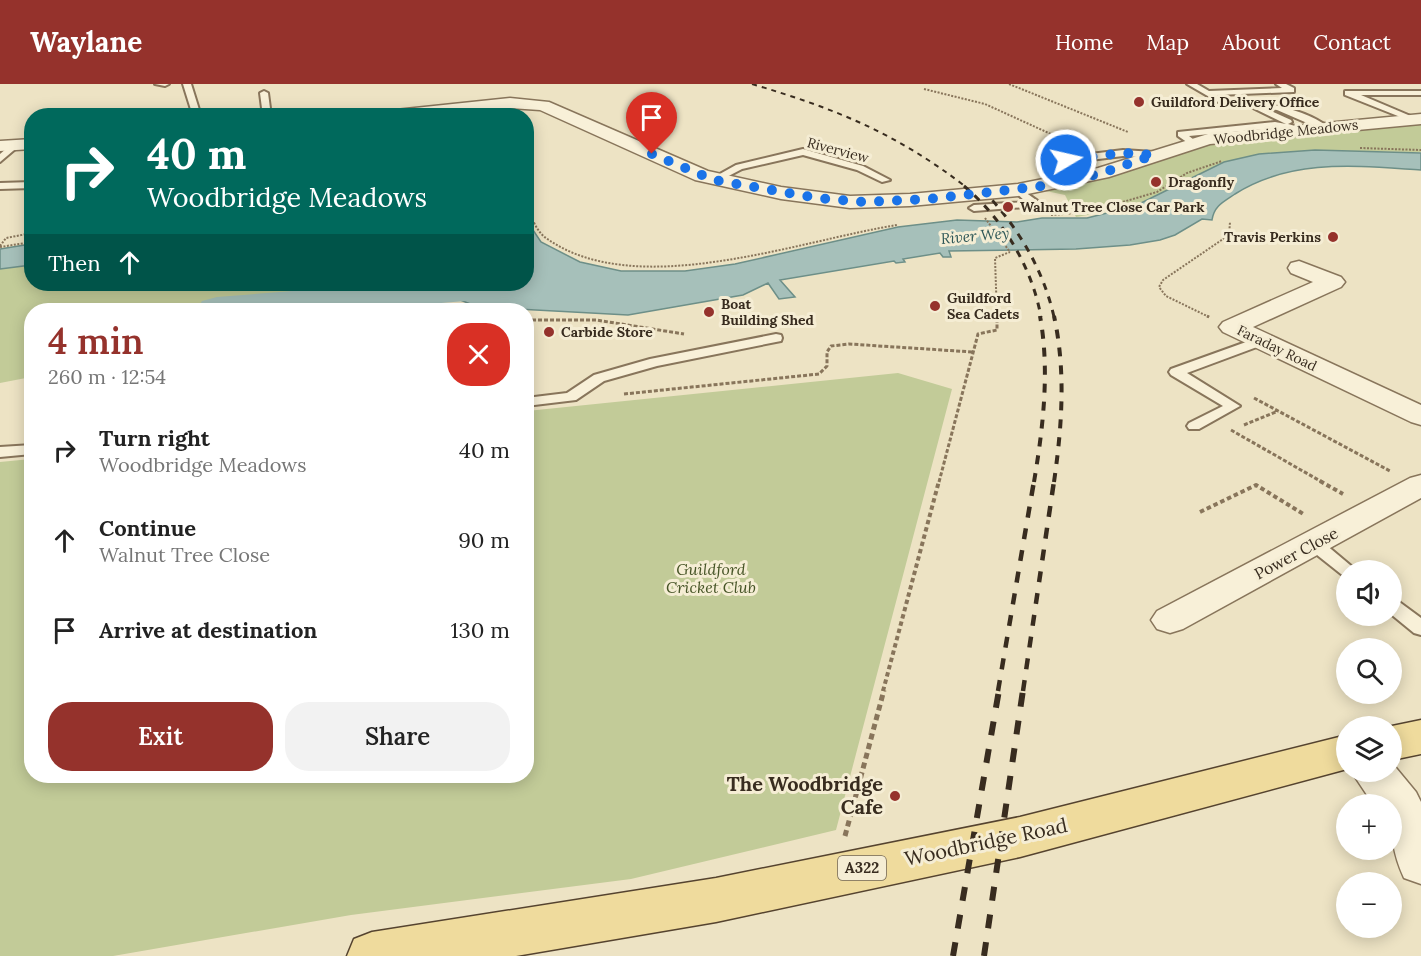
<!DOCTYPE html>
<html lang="en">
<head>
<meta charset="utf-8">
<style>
  :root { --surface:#fff; --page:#f2f2f2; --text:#222; --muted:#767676; --accent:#95322c }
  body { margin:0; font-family:Lora,serif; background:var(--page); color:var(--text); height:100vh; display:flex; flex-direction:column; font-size:22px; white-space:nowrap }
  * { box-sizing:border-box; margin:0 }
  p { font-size:20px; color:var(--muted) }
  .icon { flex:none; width:33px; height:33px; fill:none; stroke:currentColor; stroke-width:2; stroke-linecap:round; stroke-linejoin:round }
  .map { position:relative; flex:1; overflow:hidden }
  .sheet { position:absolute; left:24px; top:219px; width:510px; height:480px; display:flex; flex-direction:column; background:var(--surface); border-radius:24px; box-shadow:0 3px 15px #0003 }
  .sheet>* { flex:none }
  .hud { position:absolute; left:24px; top:24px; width:510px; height:183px; border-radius:24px; box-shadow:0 3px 15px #0003; background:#00695c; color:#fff; overflow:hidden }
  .buttons { position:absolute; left:1336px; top:476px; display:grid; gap:12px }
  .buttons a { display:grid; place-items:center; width:66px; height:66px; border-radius:50%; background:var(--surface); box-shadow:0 3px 15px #0003; font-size:30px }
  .pin { position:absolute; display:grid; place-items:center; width:51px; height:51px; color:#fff; margin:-62px -26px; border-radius:50% 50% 50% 0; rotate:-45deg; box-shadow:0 0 6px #0007 }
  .pin .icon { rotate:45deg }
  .me { position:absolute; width:66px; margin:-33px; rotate:81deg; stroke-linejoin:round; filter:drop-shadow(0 0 4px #0008) }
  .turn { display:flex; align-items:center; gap:21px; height:126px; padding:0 24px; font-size:27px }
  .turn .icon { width:78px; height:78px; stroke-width:2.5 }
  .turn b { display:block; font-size:42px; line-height:51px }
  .then { display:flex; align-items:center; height:57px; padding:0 24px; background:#0003; gap:12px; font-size:22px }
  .round { display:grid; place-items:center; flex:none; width:63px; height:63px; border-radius:24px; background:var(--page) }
  .summary { display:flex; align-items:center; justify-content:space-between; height:102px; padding:0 24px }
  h1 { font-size:36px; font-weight:600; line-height:45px; color:var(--accent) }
  .action { display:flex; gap:12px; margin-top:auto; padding:12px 24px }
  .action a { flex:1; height:69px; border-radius:24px; background:var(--accent); color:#fff; font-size:24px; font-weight:600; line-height:69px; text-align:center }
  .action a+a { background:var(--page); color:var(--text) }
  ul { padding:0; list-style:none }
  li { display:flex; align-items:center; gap:18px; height:90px; padding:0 24px }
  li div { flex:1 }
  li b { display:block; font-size:22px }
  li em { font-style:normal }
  header { display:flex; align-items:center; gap:36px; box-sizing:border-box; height:84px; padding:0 30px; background:var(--accent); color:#fff }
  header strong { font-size:28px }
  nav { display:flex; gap:33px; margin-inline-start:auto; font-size:21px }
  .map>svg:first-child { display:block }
  .green { fill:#c2cb98 }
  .water { fill:#a6c0ba; stroke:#6d8f88; stroke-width:1.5 }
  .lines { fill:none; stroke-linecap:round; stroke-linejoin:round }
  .river { fill:#a6c0ba; fill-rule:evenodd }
  .service-casing { stroke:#88755b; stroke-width:4 }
  .minor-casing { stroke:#88755b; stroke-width:3 }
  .tertiary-casing { stroke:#88755b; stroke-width:3 }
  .primary-casing { stroke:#55432f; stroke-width:3 }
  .path-far3 { stroke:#88755b; stroke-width:2; stroke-dasharray:2 1.5; stroke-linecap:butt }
  .path-far2 { stroke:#88755b; stroke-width:3; stroke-dasharray:4 2; stroke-linecap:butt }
  .path-far1 { stroke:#88755b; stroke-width:4; stroke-dasharray:4.5 3; stroke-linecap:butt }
  .path { stroke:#88755b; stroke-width:5; stroke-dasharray:6 4; stroke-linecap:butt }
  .service { fill:#f8f0d8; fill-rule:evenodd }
  .minor { fill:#f8f0d8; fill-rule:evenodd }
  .tertiary { fill:#f8f0d8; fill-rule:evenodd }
  .primary { fill:#efdb9d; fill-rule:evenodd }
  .rail-far4 { stroke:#382c1f; stroke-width:2; stroke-dasharray:5 5; stroke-linecap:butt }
  .rail-far3 { stroke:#382c1f; stroke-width:3; stroke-dasharray:7 7; stroke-linecap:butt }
  .rail-far2 { stroke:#382c1f; stroke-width:4; stroke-dasharray:9 9; stroke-linecap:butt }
  .rail-far1 { stroke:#382c1f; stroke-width:4.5; stroke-dasharray:11 11; stroke-linecap:butt }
  .rail { stroke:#382c1f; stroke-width:6; stroke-dasharray:14 14; stroke-linecap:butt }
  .path-bridge { stroke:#88755b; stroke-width:2; stroke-dasharray:2 1.5; stroke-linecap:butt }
  .route { stroke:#1a73e8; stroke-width:10; stroke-dasharray:0 18 }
  .poi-dot { fill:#95322c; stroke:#f5edd4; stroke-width:2 }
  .labels { text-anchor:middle; stroke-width:6; stroke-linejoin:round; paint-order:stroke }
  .far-poi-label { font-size:14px; font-weight:bold; fill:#382c1f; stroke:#f5edd4; text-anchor:start }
  .far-street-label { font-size:14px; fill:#382c1f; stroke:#f5edd4 }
  .far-water-label { font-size:15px; font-style:italic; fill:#2e5757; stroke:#f5edd4 }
  .shield { fill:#f5edd4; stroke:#716655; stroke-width:1.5 }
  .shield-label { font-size:15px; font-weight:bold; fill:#382c1f }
  .street-label { font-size:16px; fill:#382c1f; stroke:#f5edd4 }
  .park-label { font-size:16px; font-style:italic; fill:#465426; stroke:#f5edd4 }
  .near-poi-label { font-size:20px; font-weight:bold; fill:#382c1f; stroke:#f5edd4; text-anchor:end }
  .near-street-label { font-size:20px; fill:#382c1f; stroke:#f5edd4 }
</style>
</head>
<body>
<header>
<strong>Waylane</strong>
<nav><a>Home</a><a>Map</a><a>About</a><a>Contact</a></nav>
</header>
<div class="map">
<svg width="1421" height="872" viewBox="0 0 1421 872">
  <rect width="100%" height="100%" fill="#ede3c4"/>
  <path class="green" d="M1421,39V68L1318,67L1134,123L1076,133L1065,111L1041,106L1123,89L1186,65L1219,56Z
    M31,181L32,200H476L402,201L318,209L313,210L312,218L241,226H220L221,221L176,226H32L31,293L0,299V185Z
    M898,289L952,305L836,746L631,795L351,831L113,872H0V378L31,375L32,692H526L527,327Z"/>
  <path class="water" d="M1315,66L1421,69V86C1357,82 1292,74 1235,110C1223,118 1214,122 1212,136L1202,135L1175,151L1160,156L1130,161L1076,165L949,167L951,173H943L940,169L903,175L905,178L896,179L894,177L780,196L795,213L779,215L768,199L743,211L628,231L478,223L450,212L409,213L401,218L328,223L324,219L312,218L313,210L318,209L433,200H526L527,137L541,158L580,178L621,187H685L735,180L898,143L957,136L1017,138L1042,134H1087L1135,122L1224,78L1259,70Z
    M31,160V181L0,185V165Z"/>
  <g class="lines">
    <path class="river" d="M526,188L538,191L544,200L538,209L524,212L358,226H196L202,217L217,213L383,200H526Z"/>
    <defs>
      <path id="service" d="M155,0H169L165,2Z
        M183,0H191L201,32H193Z
        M1187,0H1197L1209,7L1282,4L1276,0H1286L1294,4V8L1217,11C1232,19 1238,16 1253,18C1278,21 1309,28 1328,43L1321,45L1277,26L1267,25L1291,36L1292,38L1288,40L1306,45L1302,48L1275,44L1189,52L1198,59L1191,61L1178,52V48L1275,38L1286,40L1249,22H1225Z
        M264,7L268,9L271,32H263L260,9Z
        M1348,7H1421V11H1361L1420,36L1413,38L1345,11V7Z
        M13,59L20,61L0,78V70Z
        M803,65L863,82L890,96L882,98L857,86L803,71L742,85L717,98L709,96L736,81Z
        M1123,66L1154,68L1159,71L1154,74L1123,72L1066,79L1061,76L1066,73Z
        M32,98V104L0,105V99Z
        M1018,103L1039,118V122L974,127L969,124L974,121L1026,118L1013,106Z
        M776,250L781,251L782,254L781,257L657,282L604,297L576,316L526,322V314L567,309L594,291L650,275Z
        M1260,253L1265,254L1266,257L1265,260L1187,289L1240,322L1199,345H1189L1187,342L1189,339L1223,322L1171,291L1169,288L1171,285Z
        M32,361V370L0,373V363Z
        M1313,454L1319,455L1356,486H1347V492L1341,490L1307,463L1305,459L1307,455Z
        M1392,515L1398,517L1421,534V551L1414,549L1392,531Z"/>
      <path id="minor" d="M1299,177L1341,193L1345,198L1341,203L1253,243L1421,321V341L1411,338L1223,248L1219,243L1223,238L1313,198L1291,189L1288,184L1291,179Z
        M1421,391V414L1183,545L1170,549L1157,545L1151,536L1157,527L1410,394Z
        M1392,679L1416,708L1421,718V800L1404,794C1391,765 1392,751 1392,720H1373L1351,687H1392Z"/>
      <path id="tertiary" d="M510,14L549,18L708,87L781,103L850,112L910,110L1018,100L1098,84L1208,50L1421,30V40L1210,60L1109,93L1018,112L910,122L850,124L781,115L695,96L540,26L510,24L438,32H378L386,27Z
        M32,55V65L0,67V57Z"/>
      <path id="primary" d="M1421,636V670L1392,676V642Z
        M1347,651V685L1020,773L716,838L516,872H347L354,855L372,848L716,794L1020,733Z"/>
    </defs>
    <use href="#service" class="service-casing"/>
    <use href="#minor" class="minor-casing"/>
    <use href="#tertiary" class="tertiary-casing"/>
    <use href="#primary" class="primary-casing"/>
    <path class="path-far3" d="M1009,0L1128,48
      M924,5L985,20L1064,56
      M1360,64L1421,66
      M526,123C532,133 536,147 546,154C635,218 797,157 897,141
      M1051,131L1088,128L1157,108L1187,89L1222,77
      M0,162L6,154L32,149
      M0,163L32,158
      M997,233L995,174L1010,168
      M1209,233L1166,212L1159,203L1163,196L1229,151L1230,138"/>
    <path class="path-far2" d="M1207,232L1209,233
      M526,236H596L684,250
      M624,310L819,290L827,282V268L831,262L849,260L973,268
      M1254,314L1390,387
      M1244,341L1278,327
      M1231,346L1322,398
      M939,398L978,250L997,246V232"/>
    <path class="path-far1" d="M1320,397L1343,410
      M1200,428L1256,401L1305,431
      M883,607L939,397"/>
    <path class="path" d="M845,752L884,606"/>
    <use href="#service" class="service"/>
    <use href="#minor" class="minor"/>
    <use href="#tertiary" class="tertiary"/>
    <use href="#primary" class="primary"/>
    <path class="rail-far4" d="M752,0C836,25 896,49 966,103"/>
    <path class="rail-far3" d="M964,102C1003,135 1032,183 1041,233
      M983,106C1017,142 1043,184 1054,233"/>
    <path class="rail-far2" d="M1034,398C1043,344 1050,287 1040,232
      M1054,398C1062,342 1066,287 1054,232"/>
    <path class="rail-far1" d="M998,607L1034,397
      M1023,607L1054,397"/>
    <path class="rail" d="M953,872L999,606
      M984,872L1023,606"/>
    <path class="path-bridge" d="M985,134L1010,168"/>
  </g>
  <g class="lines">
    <path class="route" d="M652,70L714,96L817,114L865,118L929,115L1052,101L1102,89L1154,71L1123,69L1066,76"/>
  </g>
  <g class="poi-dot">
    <circle cx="1139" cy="18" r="6"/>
    <circle cx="1156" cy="98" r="6"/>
    <circle cx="1008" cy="123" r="6"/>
    <circle cx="1333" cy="153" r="6"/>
    <circle cx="935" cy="222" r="6"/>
    <circle cx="709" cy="228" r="6"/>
    <circle cx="549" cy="248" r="6"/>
    <circle cx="895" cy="712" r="6"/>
  </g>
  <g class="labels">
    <g class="far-poi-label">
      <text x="1151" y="23">Guildford Delivery Office</text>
      <text x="1168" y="103">Dragonfly</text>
      <text x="1020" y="128">Walnut Tree Close Car Park</text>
      <text x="1321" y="158" text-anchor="end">Travis Perkins</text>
      <text x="947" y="219">Guildford<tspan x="947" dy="16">Sea Cadets</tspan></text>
      <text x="721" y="225">Boat<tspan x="721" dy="16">Building Shed</tspan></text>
      <text x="561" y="253">Carbide Store</text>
    </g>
    <g class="far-street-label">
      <text transform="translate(1286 48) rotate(-6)" y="5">Woodbridge Meadows</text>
      <text transform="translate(838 66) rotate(15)" y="5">Riverview</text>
      <text transform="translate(1277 264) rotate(26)" y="5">Faraday Road</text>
    </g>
    <g class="far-water-label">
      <text transform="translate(975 152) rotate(-5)" y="5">River Wey</text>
    </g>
    <rect class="shield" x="838" y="772" width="48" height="24" rx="4.5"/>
    <g class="shield-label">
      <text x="862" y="789">A322</text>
    </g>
    <g class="street-label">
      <text transform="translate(1296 469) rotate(-28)" y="6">Power Close</text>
    </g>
    <g class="park-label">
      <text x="711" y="491">Guildford<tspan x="711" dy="18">Cricket Club</tspan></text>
    </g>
    <g class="near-poi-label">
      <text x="883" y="707">The Woodbridge<tspan x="883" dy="23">Cafe</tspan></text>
    </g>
    <g class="near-street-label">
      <text transform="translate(986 758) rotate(-12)" y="7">Woodbridge Road</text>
    </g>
  </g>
</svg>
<div class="buttons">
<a><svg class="icon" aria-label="sound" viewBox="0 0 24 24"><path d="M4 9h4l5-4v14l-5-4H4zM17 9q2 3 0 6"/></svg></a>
<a><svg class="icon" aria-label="search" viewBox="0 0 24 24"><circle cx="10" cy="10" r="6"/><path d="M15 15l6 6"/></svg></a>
<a><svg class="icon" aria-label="layers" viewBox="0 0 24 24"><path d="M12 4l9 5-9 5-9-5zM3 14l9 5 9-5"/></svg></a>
<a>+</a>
<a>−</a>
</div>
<div class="pin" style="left:652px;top:70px;background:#d93025"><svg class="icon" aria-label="arrive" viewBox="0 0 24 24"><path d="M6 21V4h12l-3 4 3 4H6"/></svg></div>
<svg class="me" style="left:1066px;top:76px" viewBox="-20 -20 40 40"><circle r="17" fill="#1a73e8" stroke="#fff" stroke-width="3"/><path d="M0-11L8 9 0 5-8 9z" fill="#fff"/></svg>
<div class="hud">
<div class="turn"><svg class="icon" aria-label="right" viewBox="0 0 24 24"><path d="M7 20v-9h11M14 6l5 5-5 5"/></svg><div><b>40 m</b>Woodbridge Meadows</div></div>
<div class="then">Then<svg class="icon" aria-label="ahead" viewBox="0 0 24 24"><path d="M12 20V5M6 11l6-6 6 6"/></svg></div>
</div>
<section class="sheet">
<div class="summary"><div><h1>4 min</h1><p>260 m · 12:54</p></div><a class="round" style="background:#d93025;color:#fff"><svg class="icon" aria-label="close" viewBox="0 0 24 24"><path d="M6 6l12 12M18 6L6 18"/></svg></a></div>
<ul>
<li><svg class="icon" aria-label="right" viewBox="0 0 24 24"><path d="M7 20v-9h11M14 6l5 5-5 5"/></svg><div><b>Turn right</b><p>Woodbridge Meadows</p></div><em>40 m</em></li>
<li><svg class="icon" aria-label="ahead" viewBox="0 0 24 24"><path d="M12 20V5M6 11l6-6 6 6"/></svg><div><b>Continue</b><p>Walnut Tree Close</p></div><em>90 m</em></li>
<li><svg class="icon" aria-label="arrive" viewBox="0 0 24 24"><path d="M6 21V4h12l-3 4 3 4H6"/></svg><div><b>Arrive at destination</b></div><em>130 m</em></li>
</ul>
<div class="action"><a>Exit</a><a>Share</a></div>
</section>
</div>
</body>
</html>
